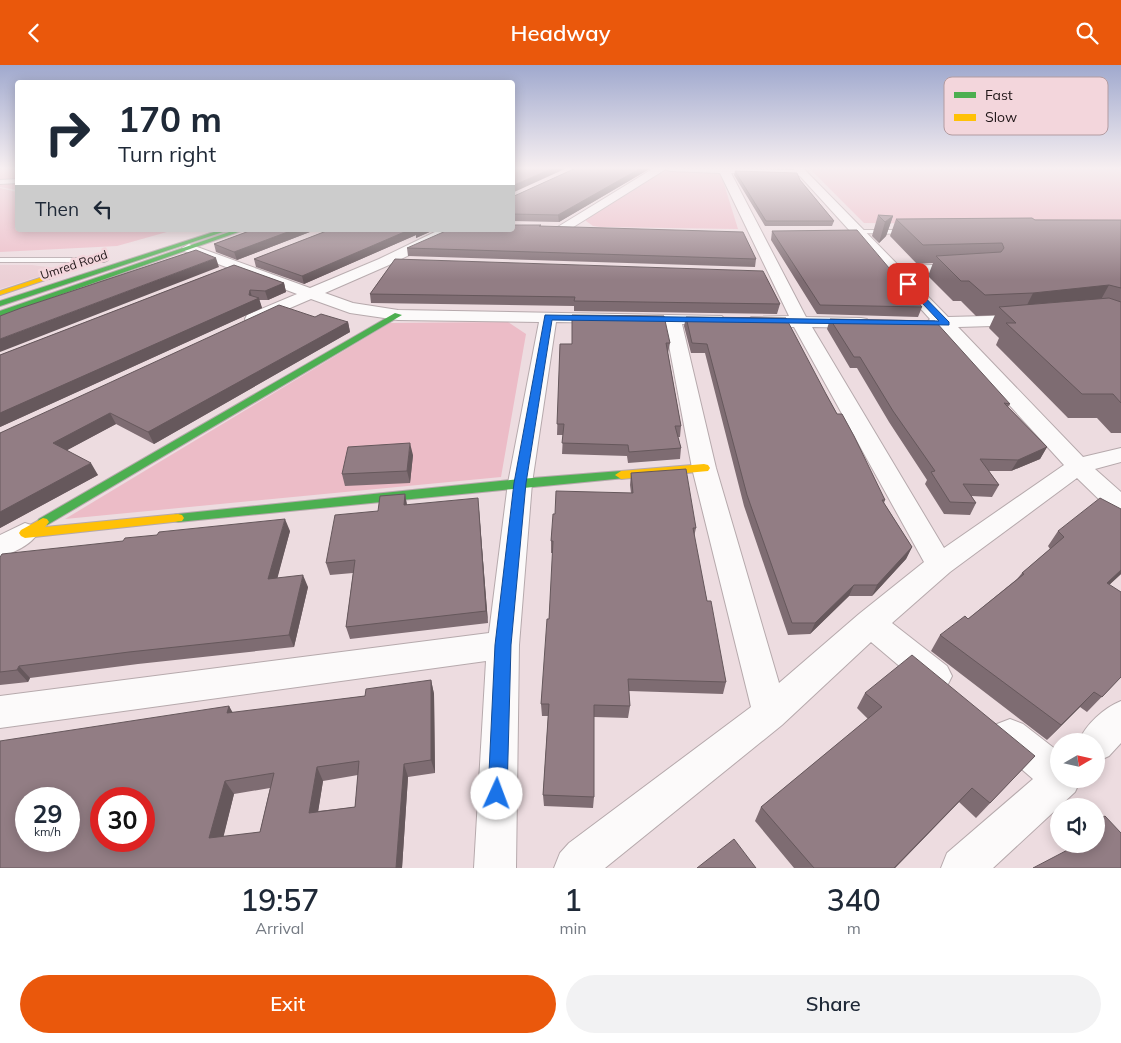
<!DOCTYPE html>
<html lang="en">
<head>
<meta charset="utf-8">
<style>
  :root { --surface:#fff; --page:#f2f2f3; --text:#1f2937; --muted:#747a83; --accent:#ea580c }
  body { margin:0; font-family:Mulish,sans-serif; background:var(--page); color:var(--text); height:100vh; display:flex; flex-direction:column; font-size:19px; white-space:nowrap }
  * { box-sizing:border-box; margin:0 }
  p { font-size:16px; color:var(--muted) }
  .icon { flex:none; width:28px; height:28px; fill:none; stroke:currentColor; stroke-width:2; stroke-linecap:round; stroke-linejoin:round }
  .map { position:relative; height:803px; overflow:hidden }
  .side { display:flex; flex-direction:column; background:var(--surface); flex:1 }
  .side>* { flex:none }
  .banner { position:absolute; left:15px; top:15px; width:500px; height:152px; border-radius:5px; box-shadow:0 2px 12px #0003; background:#fff; color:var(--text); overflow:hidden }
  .needle { width:32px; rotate:81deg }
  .buttons { position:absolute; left:1050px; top:668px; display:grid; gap:10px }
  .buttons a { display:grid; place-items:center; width:55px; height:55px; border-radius:50%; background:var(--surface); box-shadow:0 2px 12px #0003; font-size:25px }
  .speed { position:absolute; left:15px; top:722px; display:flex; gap:10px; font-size:25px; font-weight:700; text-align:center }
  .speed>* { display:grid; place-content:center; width:65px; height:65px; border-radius:50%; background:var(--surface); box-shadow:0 2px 12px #0003; line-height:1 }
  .speed small { font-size:12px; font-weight:400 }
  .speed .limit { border:8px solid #d22; background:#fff; color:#111 }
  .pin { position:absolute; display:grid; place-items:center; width:42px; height:42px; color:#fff; margin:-21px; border-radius:10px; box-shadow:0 2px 8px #0006 }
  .me { position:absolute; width:55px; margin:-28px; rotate:2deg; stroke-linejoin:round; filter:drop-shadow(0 0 4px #0008) }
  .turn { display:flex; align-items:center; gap:18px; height:105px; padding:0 20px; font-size:22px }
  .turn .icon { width:65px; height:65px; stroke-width:2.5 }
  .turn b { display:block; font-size:35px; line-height:42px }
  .then { display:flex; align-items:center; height:48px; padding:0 20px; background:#0003; gap:10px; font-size:19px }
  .eta { display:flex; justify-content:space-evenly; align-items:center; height:85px; text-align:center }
  .eta b { font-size:30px; font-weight:600; line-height:35px }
  .cta { display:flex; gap:10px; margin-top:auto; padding:10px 20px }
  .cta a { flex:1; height:58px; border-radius:30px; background:var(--accent); color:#fff; font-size:20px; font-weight:600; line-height:58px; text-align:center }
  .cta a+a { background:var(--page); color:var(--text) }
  header { display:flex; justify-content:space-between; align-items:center; height:65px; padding:0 20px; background:var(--accent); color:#fff; font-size:22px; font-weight:600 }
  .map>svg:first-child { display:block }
  .built { fill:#ebcfd5 }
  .green { fill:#ecbcc7 }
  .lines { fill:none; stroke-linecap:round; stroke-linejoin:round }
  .lane-casing { stroke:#b6a9ac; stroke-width:2 }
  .street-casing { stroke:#b6a9ac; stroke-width:2 }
  .fast-casing { stroke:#b6a9ac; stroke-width:2 }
  .slow-casing { stroke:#b6a9ac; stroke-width:2 }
  .lane { fill:#fcfafa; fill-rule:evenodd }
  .street { fill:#fcfafa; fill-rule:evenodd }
  .fast { fill:#4caf50; fill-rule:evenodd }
  .slow { fill:#ffc107; fill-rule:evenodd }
  .wall { fill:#7e6c72; fill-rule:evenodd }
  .shaded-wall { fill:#66585c }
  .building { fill:#927d84; stroke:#66585c; fill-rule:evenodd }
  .route { fill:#1a73e8; stroke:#114b97 }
  .labels { text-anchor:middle; stroke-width:5; stroke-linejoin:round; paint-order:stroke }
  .far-street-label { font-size:12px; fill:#1e1416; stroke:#f3d6dc }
  .key { fill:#f3d6dc; stroke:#b39ca1; stroke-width:1 }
  .key-label { font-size:14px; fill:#1e1416 }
</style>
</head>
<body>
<header><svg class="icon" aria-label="back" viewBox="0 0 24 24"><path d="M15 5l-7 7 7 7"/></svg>Headway<svg class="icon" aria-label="search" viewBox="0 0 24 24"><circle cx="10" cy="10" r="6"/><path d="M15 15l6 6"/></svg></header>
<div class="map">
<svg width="1121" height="803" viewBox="0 0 1121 803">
  <rect width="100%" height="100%" fill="#eddce0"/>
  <path class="built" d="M0,200H32L62,204L0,224Z"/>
  <path class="green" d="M0,103H17V125L0,122Z
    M809,103H1121V160L864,158Z
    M665,104L720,106L738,164L600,162L593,161L586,156V153Z
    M0,123L17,127L18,165H174L117,181L0,187Z
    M508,257L526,269L501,412L65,454L390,258Z"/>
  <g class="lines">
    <defs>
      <path id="lane" d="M18,114V118L0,119V115Z
        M859,165H909L912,167L909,169L857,168V166Z
        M0,193H104L108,195L104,197H0Z"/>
      <path id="street" d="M654,103L794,105L793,103H803L899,201L968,199L970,202L968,205L963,206L907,210L948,252L1024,250L1030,251L1033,255L1030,259L1024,260L958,262L1083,392L1121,383V397L1095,404L1121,427V450L1112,447L1077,413L950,507L892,558L947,601L952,611L947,621L935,626L923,621L871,577L782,660L605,803H554L560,788L569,778L751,642L692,403L665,259L556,257L532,418L519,580L516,803H474L486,596L0,663V631L489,568L508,418L539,257L398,255L350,248L311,234L253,259L247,258L245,254L247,250L297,229L184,186L182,183L189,179L310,223L379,194L439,165H455L454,168L389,200L325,228L353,238L398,245L722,251L725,255L722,259H682L716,403L779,618L859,549L924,497L794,262L757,261L751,260L748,256L751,252L789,251L720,108L670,106L666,104L567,166L562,167L556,163ZM731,108L800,111L930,254L926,258L929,262L939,263L1064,400L944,483L812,262L861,263L867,262L870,258L867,254L861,253L806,252Z
        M25,458L34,461L38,468C31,480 13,488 0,492V470Z
        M1121,636V678L1109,691L1096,697V676H1079C1086,659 1104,643 1121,636Z
        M1010,654L1023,659L1059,687V714H1081L1075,727L993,803H941L947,788L1033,714L997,683L992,671L997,659Z"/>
      <path id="fast" d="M220,165H229L0,241V236Z
        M235,165H244L0,251V246Z
        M395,248L402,250L47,460H39L37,457L39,454Z
        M621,406L625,407L627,410L625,413L178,457L174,456L172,453L174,450L178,449L520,414Z"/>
      <path id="slow" d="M58,207L62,209L60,210L0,230V226Z
        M704,399L708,400L710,403L708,406L621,414L615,410L621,406Z
        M178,449L182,450L184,453L182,456L25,473L21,471L19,468L21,465L43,453L47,454L49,457L45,462Z"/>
    </defs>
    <use href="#lane" class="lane-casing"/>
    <use href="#street" class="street-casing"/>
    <use href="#fast" class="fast-casing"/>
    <use href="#slow" class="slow-casing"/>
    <use href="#lane" class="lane"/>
    <use href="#street" class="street"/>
    <use href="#fast" class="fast"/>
    <use href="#slow" class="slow"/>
  </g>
  <path class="wall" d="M576,103H651L559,157L512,156V132Z
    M735,106L800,115L834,156L832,161H765L734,110Z
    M878,150L893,151L886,171L879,178L872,171Z
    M896,154L1121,155V368H1111L1097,353H1068L996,280L999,273L989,263L995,250L976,251L961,236H953L928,211L933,198L917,199L890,171Z
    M541,160V161L756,194L755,202L408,191L407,183Z
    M252,165H315L237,195L216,187L214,179Z
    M329,165H434L416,173V170L304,219L256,202L254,194Z
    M772,166L922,242L918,252L817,249L771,175Z
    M395,194L780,239L777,249L574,246V241L371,238L370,229Z
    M234,200L284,218L286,227L268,235H259L262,243L0,362V290Z
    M315,252L348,257L350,267L154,379L116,359L67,385L98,410L0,463V368Z
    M686,252L826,329L885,435L884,438L912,482L906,494L872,531H849L810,569L788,570L744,441L705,288H691L684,261Z
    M830,254L1010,339L1008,342L1047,382L1040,394L1011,406H989L999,420L992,432L971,431L976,438L970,450L944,449L925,419L927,415L889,357L857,303H850L827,264Z
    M670,278L668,288L681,361L680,372H678L681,383L680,394L628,398L627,391L562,389L563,370H557L560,279Z
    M413,390L410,418L345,421L342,409Z
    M631,408L696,463L694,472L707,536L726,617L723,629L629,626L630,641L628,653L594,652V732L593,743L544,741L543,730L548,651H542L541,639L549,554L553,488H551V476L555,449L631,428L630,420Z
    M405,429L407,440L479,445L488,558L350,574L346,562L353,508L330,510L326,498L378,446Z
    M290,466L277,513L308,522L294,582L138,599L30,613L28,617L0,620V492Z
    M1058,466L1121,509L1109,520L1121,612L1087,647L1080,642L1047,675L931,586L940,570L968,554L1017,514L1022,508L1050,484L1048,481Z
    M431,615L434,629L435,708L408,712L402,803H0L229,641L232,648L365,631ZM358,710L355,742L318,746L323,716ZM270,723L260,767L223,772L234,729Z
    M865,628L1035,691L976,753L959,737L895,803H794L755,756L761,742L868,654L857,643Z
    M1064,779H1096L1069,784Z"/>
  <path class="shaded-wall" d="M553,103H567L512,128V121Z
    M641,103H651L559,157L558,150Z
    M893,151L886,171L879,178L885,157Z
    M293,165H315L237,195L234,187Z
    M409,165H434L416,173V170L304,219L302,211Z
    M216,193L219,202L0,287V274Z
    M284,218L286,227L268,235L265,226Z
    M1109,220L1098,240L1023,248L1033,228Z
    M250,225L253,235L259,233L262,243L0,362V348L249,230Z
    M348,257L350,267L154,379L148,367Z
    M110,348L116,359L60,389L53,378Z
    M410,378L413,390L410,418L407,406Z
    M1047,382L1040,394L1011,406L1018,395Z
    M91,398L98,410L0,463V447Z
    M405,429L407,441L404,440Z
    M478,433L479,445L488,558L486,546Z
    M285,454L290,466L274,526L268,514Z
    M912,482L906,494L872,531L877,520Z
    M1121,505V509L1094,534L1107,518Z
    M303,510L308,522L294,582L289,570Z
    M854,520L849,531L810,569L815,558Z
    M19,601L30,613L28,617L17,605Z
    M431,615L434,629L435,708L431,695Z
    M1094,627L1080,642L1047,675L1061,660Z
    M229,641L237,655L227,648Z
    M404,699L408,712L402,803H396Z
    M317,702L323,716L316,760L309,748Z
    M225,716L234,729L220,786L209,773Z
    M972,723L959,737L895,803H894Z"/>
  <path class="building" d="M512,103H553L512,121Z
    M576,103H641L558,150L512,149V132Z
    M735,106L797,108L800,115L834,156H766Z
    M878,150L893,151L885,157Z
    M1032,153L1035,155H1121V223L1109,220L1033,228L985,230L969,216H961L936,191L1001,187L1004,183L1002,178L923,180L896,154Z
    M512,160H541L539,161L743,167L756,194L407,183L448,165H512Z
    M252,165H293L234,187L214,179Z
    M329,165H409L302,211L254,194Z
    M857,165L922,242L820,240L772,166Z
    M196,185L216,193L0,274V251L21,243Z
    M395,194L763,206L780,239L574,236L575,232L370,229Z
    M234,200L284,218L265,226L250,225L249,230L259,233L0,348V290Z
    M1109,233L1121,237V338L1113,329H1082L1006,258H1016L999,242Z
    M279,240L315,252L321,249L348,257L148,367L110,348L53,378L91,398L0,447V368Z
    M572,250L664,251L670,278H666L681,361H675L681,383L629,387L628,380L562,378L564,359H557L560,279H572Z
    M686,252L786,253L826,329L837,349H842L854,371L885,435H882L912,482L877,520H854L815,558H792L747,430L707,279L692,278Z
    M830,254L935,256L1010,339L1004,338L1047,382L1018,395L980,394L999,420L963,419L976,438L950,437L931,407L935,406L893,346L860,292H854Z
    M410,378L407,406L342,409L348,382Z
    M686,404L696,463H693L707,536H711L726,617L628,614L630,641L594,640V732L543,730L549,639H541L547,554H549L553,476H551L553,449H555L556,426L633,428L631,408Z
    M405,429L404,440L478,433L486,546L346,562L355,495L326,498L335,450L378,446L380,431Z
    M1100,433L1121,444V505L1107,518L1121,527V612L1102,632L1094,627L1061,660L940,570L965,551L968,554L1024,509L1022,508L1064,472L1058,466Z
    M285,454L268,514L303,510L289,570L129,587L19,601L17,605L0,607V492L2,489L123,476L125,473L157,470L159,467Z
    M912,590L1035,691L990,738L972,723L894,803H814L761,742L882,642L865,628Z
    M431,615V695L404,699L396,803H0V676L229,641L227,648L365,631L366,624ZM359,696L355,742L309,748L317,702ZM274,708L260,767L209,773L225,716ZM26,734H69V776H26ZM101,734H144V776H101Z
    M1105,751L1121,768V803H1033L1079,779H1096V756Z
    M734,774L756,803H697Z"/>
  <linearGradient id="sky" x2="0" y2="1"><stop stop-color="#a0a9ce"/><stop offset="0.48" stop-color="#f7eff1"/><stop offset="1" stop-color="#f7eff1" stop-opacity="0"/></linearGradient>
  <rect width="1121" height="215" fill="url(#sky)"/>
  <path class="route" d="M905,217H910L949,257V260L552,255L526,418L511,580L507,729L504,735L497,738L491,735L488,729L495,580L514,418L545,250L939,256L905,220Z"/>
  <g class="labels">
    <g class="far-street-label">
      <text transform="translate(74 200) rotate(-18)" y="4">Umred Road</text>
    </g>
  </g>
  <rect x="944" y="12" width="164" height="58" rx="8" class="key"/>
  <rect x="954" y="27" width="22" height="6" fill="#4caf50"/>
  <rect x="954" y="49" width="22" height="7" fill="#ffc107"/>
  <g class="key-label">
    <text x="985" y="35">Fast</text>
    <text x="985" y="57">Slow</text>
  </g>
</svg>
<div class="buttons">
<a><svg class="needle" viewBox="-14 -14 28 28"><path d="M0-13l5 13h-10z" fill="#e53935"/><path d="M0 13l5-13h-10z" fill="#747a83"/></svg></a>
<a><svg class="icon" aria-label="sound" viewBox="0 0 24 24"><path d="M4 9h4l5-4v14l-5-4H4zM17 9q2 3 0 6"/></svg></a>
</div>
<div class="speed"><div>29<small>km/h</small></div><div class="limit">30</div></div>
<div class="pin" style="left:908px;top:219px;background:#d93025"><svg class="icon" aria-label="arrive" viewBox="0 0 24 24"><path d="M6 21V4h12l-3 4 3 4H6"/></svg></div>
<svg class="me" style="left:497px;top:729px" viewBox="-20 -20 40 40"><circle r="19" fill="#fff"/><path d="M0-13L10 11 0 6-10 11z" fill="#1a73e8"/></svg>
<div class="banner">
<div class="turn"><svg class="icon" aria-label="right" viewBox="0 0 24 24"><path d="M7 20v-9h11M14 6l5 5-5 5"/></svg><div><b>170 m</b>Turn right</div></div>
<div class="then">Then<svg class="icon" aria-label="left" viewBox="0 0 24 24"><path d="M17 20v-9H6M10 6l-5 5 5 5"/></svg></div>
</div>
</div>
<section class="side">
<div class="eta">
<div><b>19:57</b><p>Arrival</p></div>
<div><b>1</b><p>min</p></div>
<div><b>340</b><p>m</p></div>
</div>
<div class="cta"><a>Exit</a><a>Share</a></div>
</section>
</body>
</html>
